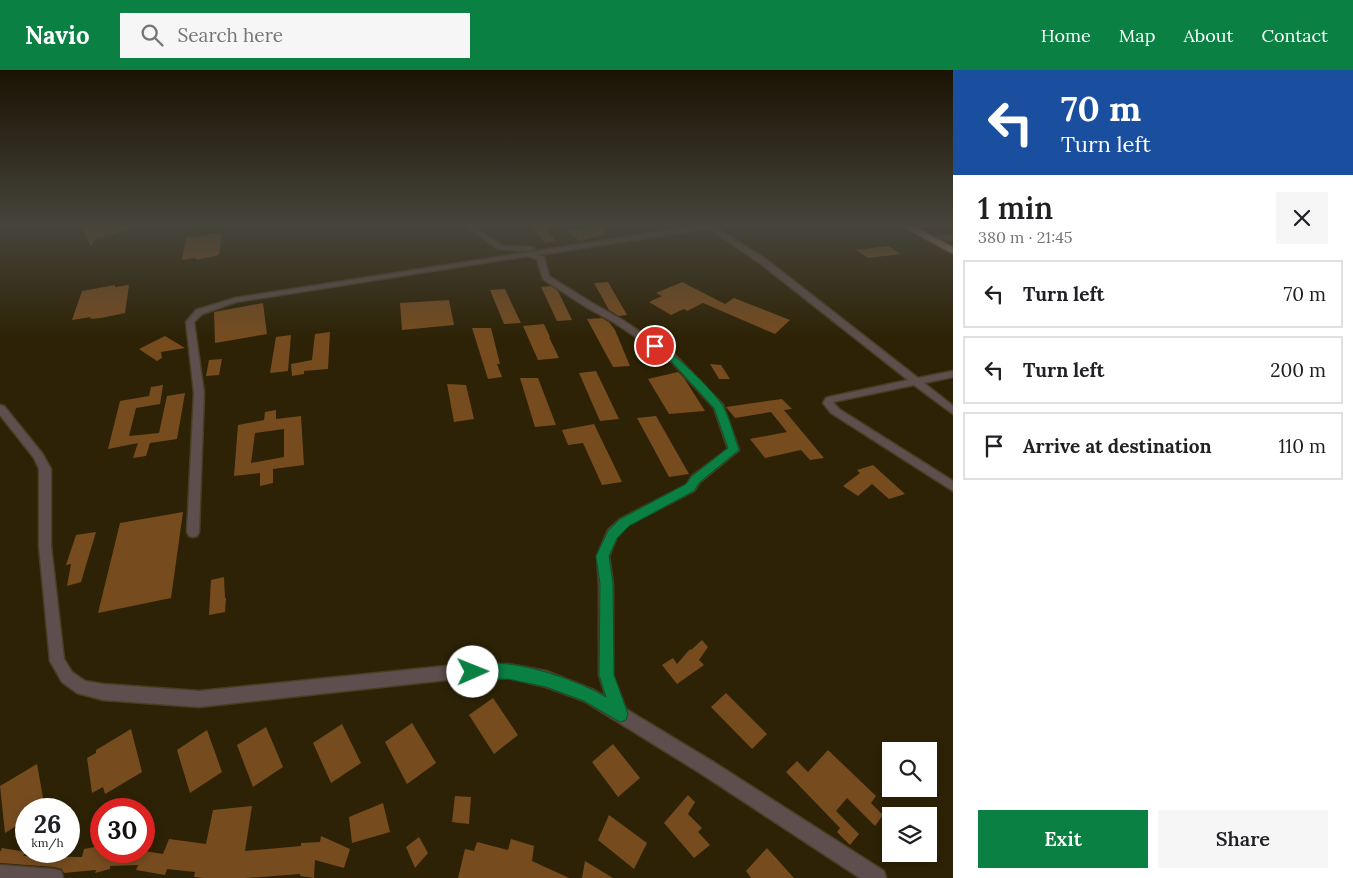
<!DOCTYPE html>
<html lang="en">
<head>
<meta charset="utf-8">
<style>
  :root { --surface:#fff; --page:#f6f6f6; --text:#202124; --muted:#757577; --line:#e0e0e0; --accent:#0b8043 }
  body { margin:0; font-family:Lora,serif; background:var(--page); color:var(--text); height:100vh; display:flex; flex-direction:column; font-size:19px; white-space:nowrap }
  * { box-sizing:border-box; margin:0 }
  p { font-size:16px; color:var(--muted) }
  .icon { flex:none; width:28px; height:28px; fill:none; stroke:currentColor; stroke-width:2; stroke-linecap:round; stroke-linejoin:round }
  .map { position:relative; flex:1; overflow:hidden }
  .details { display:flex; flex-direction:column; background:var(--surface); width:400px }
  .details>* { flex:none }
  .banner { background:#1a4fa0; color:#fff; overflow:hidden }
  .controls { position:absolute; left:882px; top:672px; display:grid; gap:10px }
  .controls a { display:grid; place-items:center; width:55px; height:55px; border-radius:0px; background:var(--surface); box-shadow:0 2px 8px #0003; font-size:25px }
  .speed { position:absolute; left:15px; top:728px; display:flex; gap:10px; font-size:25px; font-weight:700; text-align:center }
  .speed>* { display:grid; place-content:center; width:65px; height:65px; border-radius:50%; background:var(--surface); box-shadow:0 2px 8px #0003; line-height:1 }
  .speed small { font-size:12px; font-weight:400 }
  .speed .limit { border:8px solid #d22; background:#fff; color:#111 }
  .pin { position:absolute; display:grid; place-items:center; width:42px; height:42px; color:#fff; margin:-21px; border:2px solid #fff; border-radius:50%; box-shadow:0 1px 5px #0007 }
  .me { position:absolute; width:55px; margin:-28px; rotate:89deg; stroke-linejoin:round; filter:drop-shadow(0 0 4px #0008) }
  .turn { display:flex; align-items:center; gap:18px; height:105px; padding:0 25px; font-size:22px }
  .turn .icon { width:65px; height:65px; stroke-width:2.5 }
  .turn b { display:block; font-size:35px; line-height:42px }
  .round { display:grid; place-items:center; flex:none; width:52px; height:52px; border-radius:0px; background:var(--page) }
  .overview { display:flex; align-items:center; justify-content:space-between; height:85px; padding:0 25px }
  h1 { font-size:30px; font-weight:600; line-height:38px }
  .button { display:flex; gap:10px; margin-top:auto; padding:10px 25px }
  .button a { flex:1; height:58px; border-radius:0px; background:var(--accent); color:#fff; font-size:20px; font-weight:600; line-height:58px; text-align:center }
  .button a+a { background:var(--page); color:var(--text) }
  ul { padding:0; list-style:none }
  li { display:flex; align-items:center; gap:15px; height:68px; margin:0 10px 8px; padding:0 15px; border:2px solid var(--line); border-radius:0px }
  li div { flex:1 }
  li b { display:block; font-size:19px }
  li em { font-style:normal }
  header { display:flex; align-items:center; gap:30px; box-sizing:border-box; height:70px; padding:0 25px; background:var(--accent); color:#fff }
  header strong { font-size:24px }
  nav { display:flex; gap:28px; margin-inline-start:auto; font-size:18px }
  .search { width:350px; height:45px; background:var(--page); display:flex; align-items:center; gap:12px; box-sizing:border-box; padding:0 18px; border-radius:0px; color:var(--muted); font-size:19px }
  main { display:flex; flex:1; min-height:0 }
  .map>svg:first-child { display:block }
  .building { fill:#764c1f; fill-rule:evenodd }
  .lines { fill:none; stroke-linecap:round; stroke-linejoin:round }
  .minor-casing { stroke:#493e23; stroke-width:3 }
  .highway-casing { stroke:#493e23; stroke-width:3 }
  .minor { fill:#5e4e4e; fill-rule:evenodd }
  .highway { fill:#af8987; fill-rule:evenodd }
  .route { fill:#0b8043; stroke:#07532c }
</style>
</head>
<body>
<header>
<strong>Navio</strong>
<div class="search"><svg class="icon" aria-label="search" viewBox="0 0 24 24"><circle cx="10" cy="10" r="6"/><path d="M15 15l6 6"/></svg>Search here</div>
<nav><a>Home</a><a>Map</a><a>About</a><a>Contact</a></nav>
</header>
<main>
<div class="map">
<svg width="953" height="808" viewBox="0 0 953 808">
  <rect width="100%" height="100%" fill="#2d2205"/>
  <path class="building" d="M82,156H129V159L95,169L91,177Z
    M531,156H543L556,171L545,173Z
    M600,157L606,164L579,171L567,160Z
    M210,164H222L219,185L196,190V188L182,190L186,168Z
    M888,176L901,184L868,188L856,180Z
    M608,212L627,245L619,246L609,240L594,213Z
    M682,212L725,234L734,228L790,250L775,264L703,233L687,241L684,239L671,245L649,232L662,226L656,223Z
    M115,215V217L129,215L125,243L101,248L90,249L91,247L72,250L82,221Z
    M551,216L558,221L572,250L557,251L541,217Z
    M505,219L521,253L504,254L490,220Z
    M449,230L454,255L402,260L400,233Z
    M263,233L267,264L215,273L214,242Z
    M602,248L609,252L615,260L630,296L613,297L587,249Z
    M544,254L550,267H549L559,288L538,290L523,256Z
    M472,258H491L500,294H497L502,307L488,309Z
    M330,262L328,299L304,301V304L292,306L291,294L312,290L315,264Z
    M291,265L288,301L270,303L276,267Z
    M165,266L185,278L161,282L162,288L157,291L139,279Z
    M222,289L219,305L206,306L209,290Z
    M710,294L721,295L730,309H719Z
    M596,301L619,349L600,351L579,303Z
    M678,302L684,308L705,341L669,344L648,309Z
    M520,308H538L556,355L535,357Z
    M447,314L466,315L474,349L454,352Z
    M163,315L160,334L136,338L129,366L159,363L167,326L185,323L177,369L150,373L146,386L133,388L138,373L108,379L120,331L149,326L151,317Z
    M782,329L792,339L784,340L824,388L810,390L801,380L765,388L750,369L787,362L771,342L735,348L726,337Z
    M276,340V349L301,346L304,395L273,399V413L260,416V403L234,406L238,355L264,350L265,342ZM284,359V387L251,393L255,363Z
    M656,346L689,404L669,407L637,348Z
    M594,354L622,412L602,415L583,373L568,375L562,360Z
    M873,395L905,424L889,429L872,414L858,426L843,416L860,403L857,400Z
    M183,442L171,528L98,543L120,453Z
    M96,462L81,512L67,516L71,494L66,495L76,465Z
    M224,507L225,528H226L225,542L209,545L211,510Z
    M702,570L708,577L699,590L704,595L677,614L662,595L673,588L677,594L690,579L691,580Z
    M726,623L767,664L752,679L711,637Z
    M493,628L518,665L494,684L469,645Z
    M412,653L436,693L407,714L385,672Z
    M342,654L361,693L331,713L313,673Z
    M266,657L283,697L253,717L237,675Z
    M131,659L142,702L105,724L103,717L92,723L87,688L96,683V680Z
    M207,660L222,702L190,723L177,680Z
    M613,674L640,708L618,727L592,692Z
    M828,680L876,726L871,733L883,745L875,756L847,728L836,741L859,764L850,775L837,762L840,758L786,702L797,691L808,702Z
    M37,694L45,739H26V750L5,763L0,716Z
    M688,725L695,732L688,744L702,758L698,762L710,775L694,788L664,753Z
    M455,726L471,727L469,754L452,752Z
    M383,733L390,762L352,773L349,747Z
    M252,736L245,781L301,776V773L320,772L321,766L350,779L344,798L315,790L314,808L300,806V804L246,808H204L194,807L195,802L167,799L165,805L136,800L138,795L110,796V799L95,803L96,800L64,803L62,799L54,797L0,793V782L2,778L26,782L23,786L82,787L84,779L101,776V781H112V783L145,781L163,784L169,769L206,774L213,740Z
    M609,745L647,773L634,799L598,770Z
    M419,767L428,783L415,798L406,777Z
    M511,769L534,776L532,791L569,808H458L465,779L474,781L477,772L508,780Z
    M767,778L794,808H751L746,801Z
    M585,791L613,808H582Z"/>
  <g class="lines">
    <defs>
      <path id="minor" d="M466,156H473L502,176L531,177L535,179L531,181L498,179Z
        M697,156L715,157L767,190L918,308L953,301V307L924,313L953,336V344L914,315L833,332L839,339L953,411V421L831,343L823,333L826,328L829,327L908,310L761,194L711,160L703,159L539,185L544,187L549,206L592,233L621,249L676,286L723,335L739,380L700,412L694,421L628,455L617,467L609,486L613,514V605L626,639L712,691L884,801L886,808H860L700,703L584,631L546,617L508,608L456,609L199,637L103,630L77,623L62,612L50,591L39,476V399L34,388L0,345V335L4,336L42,383L51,399V476L64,589L72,602L85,611L103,614L199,621L456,595L508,594L546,601L594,620L606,627L599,605V514L597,486L608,460L620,449L686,415L692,406L728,379L714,338L670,290L615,253L586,237L543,209L537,189L528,186L236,232L202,244L194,252L204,323L199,462L197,466L193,467L189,466L187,462L194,323L186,252L196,240L235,228Z
        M953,165V169L938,170L935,168L938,166Z
        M0,795L54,799L61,801L63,808H0Z"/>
      <path id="highway" d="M901,156H913L953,177V184Z"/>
    </defs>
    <use href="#minor" class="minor-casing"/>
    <use href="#highway" class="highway-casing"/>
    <use href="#minor" class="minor"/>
    <use href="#highway" class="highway"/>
  </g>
  <linearGradient id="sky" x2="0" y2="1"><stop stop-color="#191303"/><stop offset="0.58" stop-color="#46443b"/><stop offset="1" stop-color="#46443b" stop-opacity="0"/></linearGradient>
  <rect width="953" height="269" fill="url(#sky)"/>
  <path class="route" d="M652,274C666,272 715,323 723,336C730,349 734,366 739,380L700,412L694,421L629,456L617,468L609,486L613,514L614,605L628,644L626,650L620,652L584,631L546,617L508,609L473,610L468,607L466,602L468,597C502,583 576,609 606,627L599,605L600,514L596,486L608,461L620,449L686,414L692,406L728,378L714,338L670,290L652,278Z"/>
</svg>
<div class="controls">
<a><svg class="icon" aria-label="search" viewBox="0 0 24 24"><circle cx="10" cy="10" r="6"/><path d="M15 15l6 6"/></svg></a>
<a><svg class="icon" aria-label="layers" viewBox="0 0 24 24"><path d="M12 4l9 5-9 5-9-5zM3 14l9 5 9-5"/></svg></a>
</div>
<div class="speed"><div>26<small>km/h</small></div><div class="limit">30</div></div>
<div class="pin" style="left:655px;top:276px;background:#d93025"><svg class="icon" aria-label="arrive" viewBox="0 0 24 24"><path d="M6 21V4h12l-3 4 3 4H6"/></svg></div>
<svg class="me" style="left:473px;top:602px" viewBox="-20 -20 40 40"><circle r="19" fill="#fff"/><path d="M0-13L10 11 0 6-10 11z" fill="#0b8043"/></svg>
</div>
<section class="details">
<div class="banner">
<div class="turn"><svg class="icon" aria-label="left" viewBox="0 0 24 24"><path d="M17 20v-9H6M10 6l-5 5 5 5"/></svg><div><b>70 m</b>Turn left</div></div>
</div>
<div class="overview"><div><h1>1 min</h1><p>380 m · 21:45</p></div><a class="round"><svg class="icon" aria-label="close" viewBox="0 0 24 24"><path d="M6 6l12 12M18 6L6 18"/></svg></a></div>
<ul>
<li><svg class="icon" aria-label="left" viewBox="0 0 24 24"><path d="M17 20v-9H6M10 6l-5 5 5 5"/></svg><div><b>Turn left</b></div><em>70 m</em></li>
<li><svg class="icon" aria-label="left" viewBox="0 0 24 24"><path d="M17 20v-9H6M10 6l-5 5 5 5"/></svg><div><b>Turn left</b></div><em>200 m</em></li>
<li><svg class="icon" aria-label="arrive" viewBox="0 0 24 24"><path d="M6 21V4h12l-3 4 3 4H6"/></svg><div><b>Arrive at destination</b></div><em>110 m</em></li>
</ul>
<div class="button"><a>Exit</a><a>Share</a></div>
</section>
</main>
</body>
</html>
